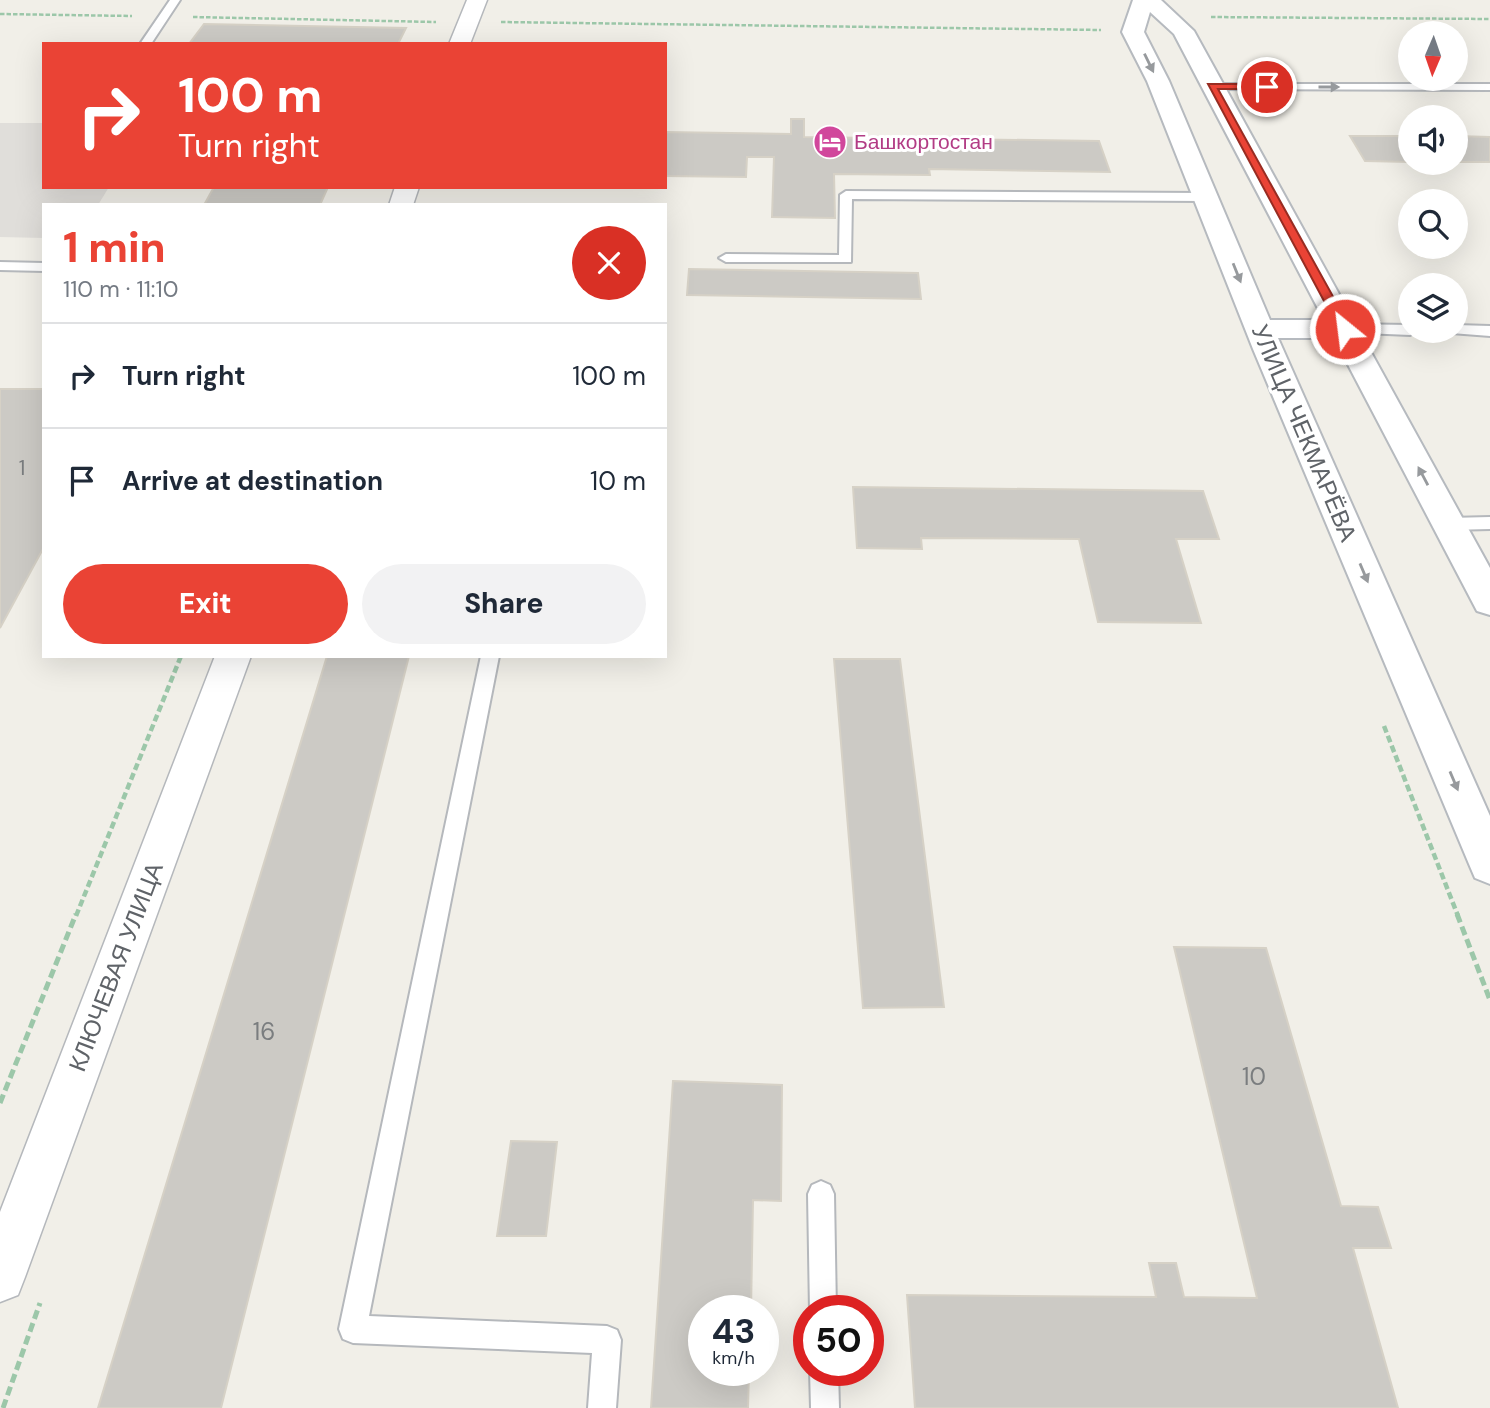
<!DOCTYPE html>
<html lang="en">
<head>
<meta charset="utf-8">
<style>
  :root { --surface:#fff; --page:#f2f2f3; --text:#1f2937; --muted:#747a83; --line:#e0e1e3; --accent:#ea4335 }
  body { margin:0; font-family:"DM Sans",sans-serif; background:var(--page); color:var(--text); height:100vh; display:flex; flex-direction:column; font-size:26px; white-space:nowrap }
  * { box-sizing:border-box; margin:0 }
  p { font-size:23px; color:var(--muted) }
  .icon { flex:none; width:38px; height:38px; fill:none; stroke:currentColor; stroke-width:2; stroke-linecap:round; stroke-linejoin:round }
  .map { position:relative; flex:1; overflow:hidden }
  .drawer { position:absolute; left:42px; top:203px; width:625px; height:455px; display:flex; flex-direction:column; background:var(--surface); border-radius:0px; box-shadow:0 7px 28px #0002 }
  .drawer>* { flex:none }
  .top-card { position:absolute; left:42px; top:42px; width:625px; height:147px; border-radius:0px; box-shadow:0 7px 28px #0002; background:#ea4335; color:#fff; overflow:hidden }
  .needle { width:46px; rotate:182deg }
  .controls { position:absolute; left:1398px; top:21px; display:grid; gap:14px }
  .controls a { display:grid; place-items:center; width:70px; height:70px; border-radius:50%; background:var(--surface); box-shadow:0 7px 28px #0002; font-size:35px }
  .speed { position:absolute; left:688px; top:1295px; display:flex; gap:14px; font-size:35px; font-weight:700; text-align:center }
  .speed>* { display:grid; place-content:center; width:91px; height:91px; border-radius:50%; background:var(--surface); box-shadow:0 7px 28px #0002; line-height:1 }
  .speed small { font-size:18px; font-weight:400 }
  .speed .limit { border:10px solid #d22; background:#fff; color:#111 }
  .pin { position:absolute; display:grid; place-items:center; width:60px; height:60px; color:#fff; margin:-30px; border:4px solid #fff; border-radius:50%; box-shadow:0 2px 7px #0007 }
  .me { position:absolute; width:77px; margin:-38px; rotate:331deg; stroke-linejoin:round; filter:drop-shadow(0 0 5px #0008) }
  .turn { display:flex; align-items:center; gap:24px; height:147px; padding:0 21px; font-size:32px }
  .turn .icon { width:91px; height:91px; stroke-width:2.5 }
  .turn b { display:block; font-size:49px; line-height:60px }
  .round { display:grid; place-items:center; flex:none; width:74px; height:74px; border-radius:37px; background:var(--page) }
  .summary { display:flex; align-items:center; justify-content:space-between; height:119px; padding:0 21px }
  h1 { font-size:42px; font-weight:800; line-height:52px; color:var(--accent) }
  .action { display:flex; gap:14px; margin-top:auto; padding:14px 21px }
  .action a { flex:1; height:80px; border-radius:42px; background:var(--accent); color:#fff; font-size:28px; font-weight:800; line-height:80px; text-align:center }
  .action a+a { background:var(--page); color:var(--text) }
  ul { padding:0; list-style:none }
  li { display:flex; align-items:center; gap:21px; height:105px; padding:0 21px; border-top:2px solid var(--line) }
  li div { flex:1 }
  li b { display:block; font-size:26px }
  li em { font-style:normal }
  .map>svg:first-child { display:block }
  .industrial { fill:#e0deda }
  .building { fill:#cccac5; stroke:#d6d1c6; stroke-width:2 }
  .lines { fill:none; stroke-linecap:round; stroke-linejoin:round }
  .lane-casing { stroke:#b5b8bc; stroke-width:4 }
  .street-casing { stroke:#b5b8bc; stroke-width:3 }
  .secondary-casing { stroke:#b6babf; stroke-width:4 }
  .path-far2 { stroke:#9cc7a9; stroke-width:2.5; stroke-dasharray:4.5 2; stroke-linecap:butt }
  .path-far1 { stroke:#9cc7a9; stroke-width:4.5; stroke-dasharray:7 3.5; stroke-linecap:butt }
  .path { stroke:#9cc7a9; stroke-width:5; stroke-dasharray:9 4.5; stroke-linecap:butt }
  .lane { fill:#fff; fill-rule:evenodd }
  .street { fill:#fff; fill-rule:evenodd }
  .secondary { fill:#fff; fill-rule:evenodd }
  .oneway { fill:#979a9d }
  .route { fill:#ea4335; stroke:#982c22; stroke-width:2 }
  .labels { text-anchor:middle; stroke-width:6; stroke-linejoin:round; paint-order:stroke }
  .far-hotel-label { font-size:21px; fill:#b23c85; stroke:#fff; text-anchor:start }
  .number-label { font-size:21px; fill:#7a7d7f }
  .street-label { font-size:24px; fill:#5f6368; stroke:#fff }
  .near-number-label { font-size:24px; fill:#7a7d7f }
</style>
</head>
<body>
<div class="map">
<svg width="1490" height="1408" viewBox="0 0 1490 1408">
  <rect width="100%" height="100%" fill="#f1efe8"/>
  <path class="industrial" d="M0,123H44V187H109L98,205H44V238L0,237Z"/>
  <path class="building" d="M204,24L406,28L398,44H189Z
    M791,119H804V137L1099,141L1110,172L929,169L930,175L834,174L835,218L772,217L774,157H747L746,177L665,176V132L791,134Z
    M1350,136H1410V162L1365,161Z
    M1456,136L1490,137V162H1456Z
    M214,187H328L320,205H204Z
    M689,269L918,273L921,299L687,295Z
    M0,389H44V547L0,628Z
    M853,487L1203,491L1219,539H1176L1201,623L1098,622L1079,539L921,538L922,549L857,548Z
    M327,656H409L221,1408H98Z
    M834,659H900L944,1007L863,1008Z
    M1174,947L1266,948L1341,1206L1378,1207L1391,1248H1353L1398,1408H915L907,1295L1156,1297L1149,1263H1176L1184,1297L1257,1298Z
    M673,1081L782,1085L781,1201L753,1200L751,1311H704V1370H749L748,1408H651Z
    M511,1141L557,1142L546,1236H497Z"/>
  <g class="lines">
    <defs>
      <path id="lane" d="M170,0H180L151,44H140Z
        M1208,84H1490V90L1212,89L1208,88Z
        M846,191L1205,193L1211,197L1205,201L852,199L851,262H726L719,258L726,254L839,255L840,195Z
        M0,262L44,263V271L0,270Z
        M1345,324L1410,325V331H1417L1410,335L1340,332L1338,329Z
        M1456,325L1490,326V336L1451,333L1449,331H1456Z
        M1490,517V529L1449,530L1441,524L1449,518Z
        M481,656H499L369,1316L607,1326L617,1330L621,1340L616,1408H588L592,1353L353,1343L343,1339L339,1329Z
        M821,1181L830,1185L834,1194L836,1311H810L808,1194L812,1185Z
        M810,1370H838L839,1408H811Z"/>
      <path id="street" d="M467,0H487L470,44H449Z
        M395,187H419L413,205H389Z
        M215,656H251L25,1277L18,1295L0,1302V1212Z"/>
      <path id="secondary" d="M1133,0H1161L1194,31L1490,568V615L1477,611L1334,338H1278L1490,816V884L1475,878L1469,864L1253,349L1147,81L1122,32ZM1150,12L1174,34L1324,320H1270L1169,81L1144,32Z"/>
    </defs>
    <use href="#lane" class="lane-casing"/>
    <use href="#street" class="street-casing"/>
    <use href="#secondary" class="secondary-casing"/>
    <path class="path-far2" d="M0,14L132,16
      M193,17L436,22
      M1211,17L1490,19
      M501,22L1101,30"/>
    <path class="path-far1" d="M1384,726L1458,916
      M76,916L181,656"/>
    <path class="path" d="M1457,914L1490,1000
      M0,1103L76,914
      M3,1408L40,1303"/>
    <use href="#lane" class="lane"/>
    <use href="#street" class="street"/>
    <use href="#secondary" class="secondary"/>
  </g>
  <defs><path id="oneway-solid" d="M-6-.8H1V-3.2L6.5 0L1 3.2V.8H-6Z" transform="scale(1.75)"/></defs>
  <g class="oneway">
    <use href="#oneway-solid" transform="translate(1149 63) rotate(64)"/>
    <use href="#oneway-solid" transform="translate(1329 87)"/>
    <use href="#oneway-solid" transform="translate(1237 273) rotate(68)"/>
    <use href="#oneway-solid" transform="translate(1423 476) rotate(-118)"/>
    <use href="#oneway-solid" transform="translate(1364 573) rotate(67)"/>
    <use href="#oneway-solid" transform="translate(1454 781) rotate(67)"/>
  </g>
  <path class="route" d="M1208,84H1267L1272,87L1267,89H1218L1351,329L1349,331L1339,329Z"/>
  <defs>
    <symbol id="hotel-disc" viewBox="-11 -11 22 22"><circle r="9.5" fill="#d1479c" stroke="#fff"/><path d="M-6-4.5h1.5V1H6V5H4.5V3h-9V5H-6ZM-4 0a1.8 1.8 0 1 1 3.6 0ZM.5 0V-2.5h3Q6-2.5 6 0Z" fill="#fff"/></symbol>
  </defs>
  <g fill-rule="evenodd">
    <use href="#hotel-disc" x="811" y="123" width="38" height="38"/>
  </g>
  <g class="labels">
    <g class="far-hotel-label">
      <text x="854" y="149">Башкортостан</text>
    </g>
    <g class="number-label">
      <text x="22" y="475">1</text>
    </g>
    <g class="street-label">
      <text transform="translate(1304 433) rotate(67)" y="8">УЛИЦА ЧЕКМАРЁВА</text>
      <text transform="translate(116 967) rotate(-69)" y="8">КЛЮЧЕВАЯ УЛИЦА</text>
    </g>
    <g class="near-number-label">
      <text x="264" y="1040">16</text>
      <text x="1254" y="1085">10</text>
    </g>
  </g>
</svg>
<div class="controls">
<a><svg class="needle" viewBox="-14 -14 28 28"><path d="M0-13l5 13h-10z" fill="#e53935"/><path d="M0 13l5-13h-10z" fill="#747a83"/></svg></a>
<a><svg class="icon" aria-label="sound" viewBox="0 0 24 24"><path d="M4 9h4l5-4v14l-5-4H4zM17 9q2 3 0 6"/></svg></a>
<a><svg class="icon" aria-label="search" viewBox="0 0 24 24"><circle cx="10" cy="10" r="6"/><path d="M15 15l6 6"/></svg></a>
<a><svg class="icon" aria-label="layers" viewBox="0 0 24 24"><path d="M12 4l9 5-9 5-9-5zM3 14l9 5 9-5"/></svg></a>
</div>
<div class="speed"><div>43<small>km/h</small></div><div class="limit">50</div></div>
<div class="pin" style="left:1267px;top:87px;background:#d93025"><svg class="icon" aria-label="arrive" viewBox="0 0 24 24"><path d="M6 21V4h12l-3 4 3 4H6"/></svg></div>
<svg class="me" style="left:1345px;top:329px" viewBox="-20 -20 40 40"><circle r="17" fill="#ea4335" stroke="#fff" stroke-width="3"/><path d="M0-11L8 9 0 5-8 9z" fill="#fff"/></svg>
<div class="top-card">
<div class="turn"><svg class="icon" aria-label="right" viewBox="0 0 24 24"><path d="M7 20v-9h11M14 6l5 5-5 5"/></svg><div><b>100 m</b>Turn right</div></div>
</div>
<section class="drawer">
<div class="summary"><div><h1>1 min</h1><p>110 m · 11:10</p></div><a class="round" style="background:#d93025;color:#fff"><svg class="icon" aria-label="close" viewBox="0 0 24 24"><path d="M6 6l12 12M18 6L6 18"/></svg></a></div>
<ul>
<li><svg class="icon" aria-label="right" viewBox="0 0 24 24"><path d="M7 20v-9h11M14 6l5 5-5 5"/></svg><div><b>Turn right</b></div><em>100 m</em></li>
<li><svg class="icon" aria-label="arrive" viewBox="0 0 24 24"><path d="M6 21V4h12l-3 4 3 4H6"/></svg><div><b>Arrive at destination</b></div><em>10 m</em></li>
</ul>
<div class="action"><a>Exit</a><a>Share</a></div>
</section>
</div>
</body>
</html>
